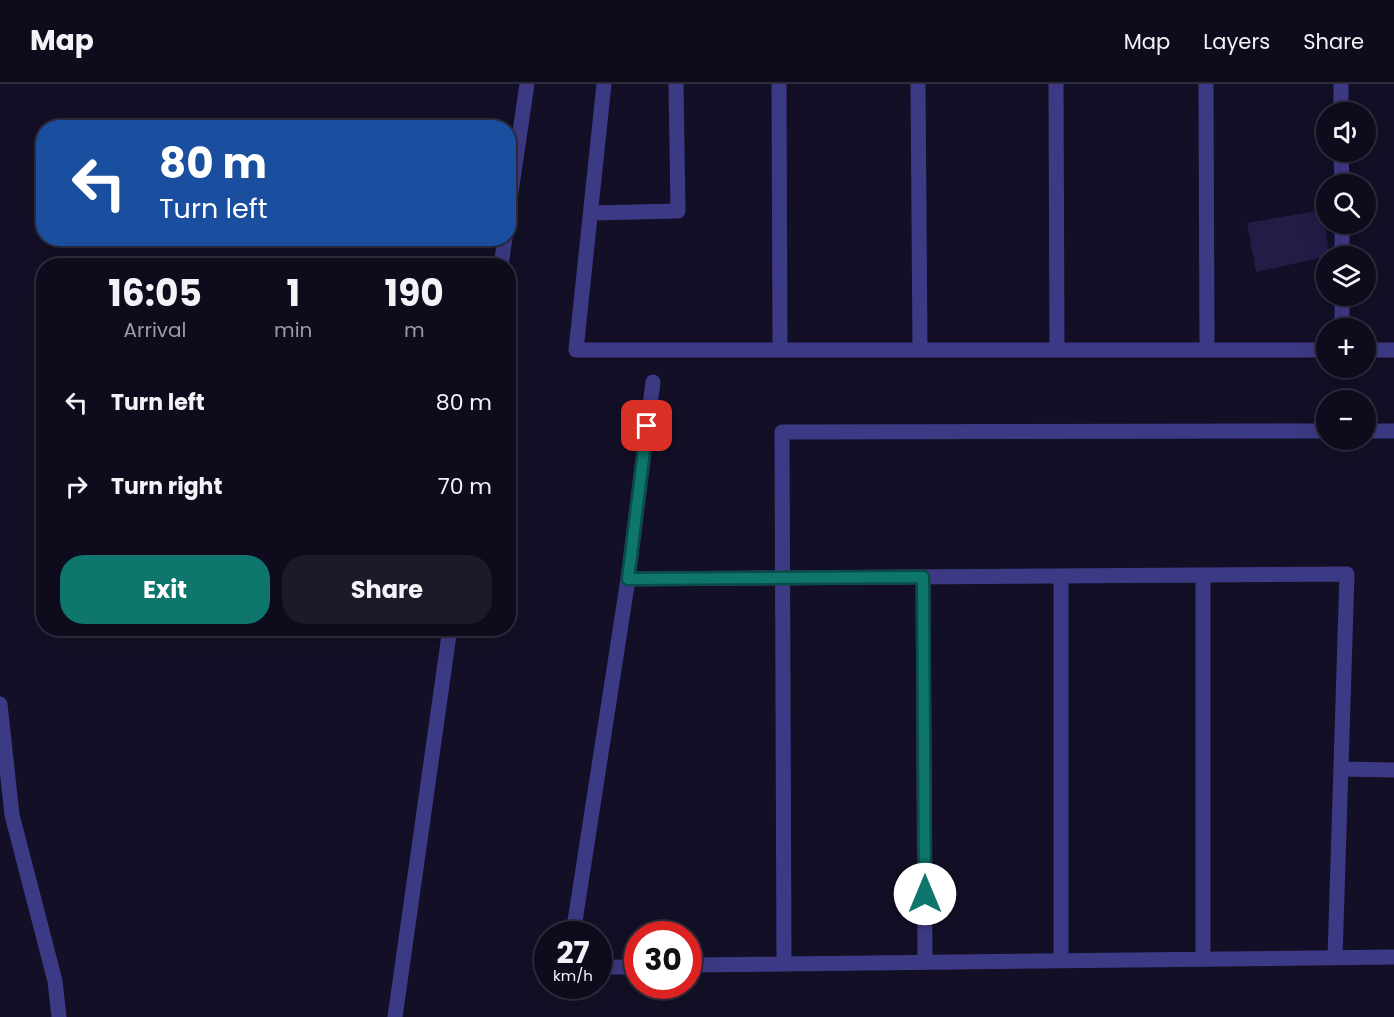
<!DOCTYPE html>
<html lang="en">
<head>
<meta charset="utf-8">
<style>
  :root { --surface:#0e0b1c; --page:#1c1929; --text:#f1f3f6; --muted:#9b9ba3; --line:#2e2b3b; --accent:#0f766e }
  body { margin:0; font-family:Poppins,sans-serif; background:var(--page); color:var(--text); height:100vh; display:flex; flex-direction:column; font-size:22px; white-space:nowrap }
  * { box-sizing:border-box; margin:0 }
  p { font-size:20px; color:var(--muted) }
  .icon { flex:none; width:33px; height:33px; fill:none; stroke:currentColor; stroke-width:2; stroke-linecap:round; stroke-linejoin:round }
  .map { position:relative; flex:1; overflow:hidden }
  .drawer { position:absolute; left:36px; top:174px; width:480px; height:378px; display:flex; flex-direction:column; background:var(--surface); border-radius:24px; box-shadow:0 6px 24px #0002,0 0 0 2px var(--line) }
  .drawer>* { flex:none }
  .hud { position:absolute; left:36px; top:36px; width:480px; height:126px; border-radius:24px; box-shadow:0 6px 24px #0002,0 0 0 2px var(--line); background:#1a4fa0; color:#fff; overflow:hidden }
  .controls { position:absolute; left:1316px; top:18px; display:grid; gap:12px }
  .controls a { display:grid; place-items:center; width:60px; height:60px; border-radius:50%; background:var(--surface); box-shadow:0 6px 24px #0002,0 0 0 2px var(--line); font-size:30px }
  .speed { position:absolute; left:534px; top:837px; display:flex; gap:12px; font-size:30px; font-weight:700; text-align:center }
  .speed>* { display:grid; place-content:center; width:78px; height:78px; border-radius:50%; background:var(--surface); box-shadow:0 6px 24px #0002,0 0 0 2px var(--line); line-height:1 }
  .speed small { font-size:15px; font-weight:400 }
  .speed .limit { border:9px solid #d22; background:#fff; color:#111 }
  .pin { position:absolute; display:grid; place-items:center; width:51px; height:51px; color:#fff; margin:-26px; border-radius:12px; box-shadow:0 3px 9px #0006 }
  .me { position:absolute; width:66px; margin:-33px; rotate:0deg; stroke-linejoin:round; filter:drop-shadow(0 0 4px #0008) }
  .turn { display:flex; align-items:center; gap:21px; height:126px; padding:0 24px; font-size:27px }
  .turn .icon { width:78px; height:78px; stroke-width:2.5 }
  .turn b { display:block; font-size:42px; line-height:51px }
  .eta { display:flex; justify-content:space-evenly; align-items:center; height:102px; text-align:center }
  .eta b { font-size:36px; font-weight:700; line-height:42px }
  .primary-button { display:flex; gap:12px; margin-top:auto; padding:12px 24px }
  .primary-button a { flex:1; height:69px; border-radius:24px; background:var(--accent); color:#fff; font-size:24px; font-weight:700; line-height:69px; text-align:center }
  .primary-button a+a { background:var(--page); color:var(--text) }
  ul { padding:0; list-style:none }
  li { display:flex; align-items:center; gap:18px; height:84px; padding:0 24px }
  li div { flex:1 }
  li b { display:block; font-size:22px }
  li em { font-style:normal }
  header { display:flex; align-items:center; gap:36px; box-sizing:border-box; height:84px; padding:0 30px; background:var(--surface); border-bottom:2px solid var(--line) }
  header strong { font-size:28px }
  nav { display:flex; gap:33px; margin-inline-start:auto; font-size:21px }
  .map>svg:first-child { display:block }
  .building { fill:#241b47 }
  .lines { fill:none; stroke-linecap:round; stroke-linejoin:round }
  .service { stroke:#3d3a85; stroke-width:15 }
  .minor { stroke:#3d3a85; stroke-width:15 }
  .route-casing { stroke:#0a4d48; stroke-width:15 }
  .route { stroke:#0f766e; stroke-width:10 }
</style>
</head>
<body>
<header>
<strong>Map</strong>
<nav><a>Map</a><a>Layers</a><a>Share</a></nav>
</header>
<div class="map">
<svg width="1394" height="933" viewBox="0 0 1394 933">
  <rect width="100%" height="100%" fill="#130f26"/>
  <path class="building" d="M1322,126L1330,172L1256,188L1247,139Z"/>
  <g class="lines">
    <path class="service" d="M0,620L12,731L55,897L59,933"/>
    <path class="minor" d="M604,0L576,266H1326
      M779,0L780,266
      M918,0L920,265
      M1056,0L1057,266
      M1206,0L1207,265
      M1341,0V28
      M1341,68L1342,100
      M508,129L527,0
      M591,129L678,127L676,0
      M1342,140V172
      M501,182L505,154
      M1342,212V244
      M1365,266H1394
      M1365,347H1394
      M923,493L925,878
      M628,495L1347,490L1335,874
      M1343,685L1394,686
      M573,850L628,495L653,298
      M1203,875V491
      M1061,877V492
      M784,879L782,348L1326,347
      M688,881L1394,873
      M598,883H638
      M395,933L450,544"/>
  </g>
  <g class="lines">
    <defs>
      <path id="route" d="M647,342L628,495L923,493L925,810"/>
    </defs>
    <use href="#route" class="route-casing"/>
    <use href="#route" class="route"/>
  </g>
</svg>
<div class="controls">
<a><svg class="icon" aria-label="sound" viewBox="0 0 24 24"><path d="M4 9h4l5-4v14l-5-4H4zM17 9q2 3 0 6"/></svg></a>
<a><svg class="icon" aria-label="search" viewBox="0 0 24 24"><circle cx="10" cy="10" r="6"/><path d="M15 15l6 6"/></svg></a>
<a><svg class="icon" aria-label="layers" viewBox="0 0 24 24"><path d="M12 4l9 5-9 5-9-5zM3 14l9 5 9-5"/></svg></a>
<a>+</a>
<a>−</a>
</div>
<div class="speed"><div>27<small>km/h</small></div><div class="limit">30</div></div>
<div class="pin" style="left:647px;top:342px;background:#d93025"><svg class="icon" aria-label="arrive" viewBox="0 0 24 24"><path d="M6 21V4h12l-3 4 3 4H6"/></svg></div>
<svg class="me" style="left:925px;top:810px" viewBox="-20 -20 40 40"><circle r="19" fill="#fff"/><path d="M0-13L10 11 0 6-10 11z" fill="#0f766e"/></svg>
<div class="hud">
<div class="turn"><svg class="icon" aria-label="left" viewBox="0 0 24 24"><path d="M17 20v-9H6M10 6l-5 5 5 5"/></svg><div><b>80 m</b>Turn left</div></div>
</div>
<section class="drawer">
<div class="eta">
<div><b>16:05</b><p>Arrival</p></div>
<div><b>1</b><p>min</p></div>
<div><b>190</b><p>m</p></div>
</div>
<ul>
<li><svg class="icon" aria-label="left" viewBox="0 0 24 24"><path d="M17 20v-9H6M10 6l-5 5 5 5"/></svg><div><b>Turn left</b></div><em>80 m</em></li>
<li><svg class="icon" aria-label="right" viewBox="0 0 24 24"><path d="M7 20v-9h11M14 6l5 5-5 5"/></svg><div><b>Turn right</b></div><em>70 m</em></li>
</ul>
<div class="primary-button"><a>Exit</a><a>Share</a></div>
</section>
</div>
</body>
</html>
